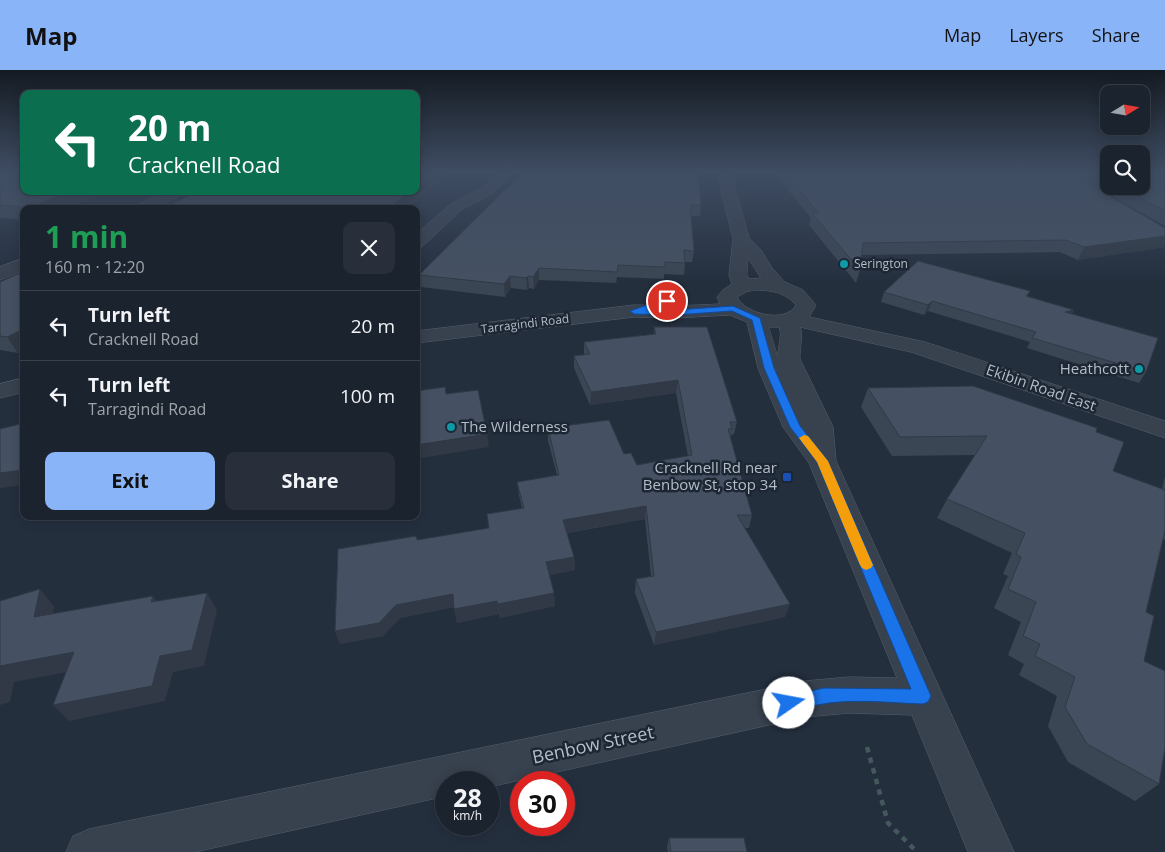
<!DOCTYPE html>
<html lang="en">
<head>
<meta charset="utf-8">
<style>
  :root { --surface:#1b232e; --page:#282f3a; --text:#f1f3f6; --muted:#a0a4aa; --line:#39404a; --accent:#8ab4f8 }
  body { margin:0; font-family:"Open Sans",sans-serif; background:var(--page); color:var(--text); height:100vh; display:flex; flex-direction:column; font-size:19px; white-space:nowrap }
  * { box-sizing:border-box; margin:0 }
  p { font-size:16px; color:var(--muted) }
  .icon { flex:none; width:28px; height:28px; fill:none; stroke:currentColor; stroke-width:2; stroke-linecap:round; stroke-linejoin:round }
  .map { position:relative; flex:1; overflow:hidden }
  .panel { position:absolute; left:20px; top:135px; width:400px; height:315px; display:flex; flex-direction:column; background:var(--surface); border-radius:10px; box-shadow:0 2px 12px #0003,0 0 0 1px var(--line) }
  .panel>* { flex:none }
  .top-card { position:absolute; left:20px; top:20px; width:400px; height:105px; border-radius:10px; box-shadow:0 2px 12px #0003,0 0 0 1px var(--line); background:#0b6e4f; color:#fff; overflow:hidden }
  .needle { width:32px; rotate:79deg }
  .controls { position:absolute; left:1100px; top:15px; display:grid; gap:10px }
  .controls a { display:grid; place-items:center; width:50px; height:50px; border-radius:10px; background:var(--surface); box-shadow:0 2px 12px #0003,0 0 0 1px var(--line); font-size:25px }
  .speed { position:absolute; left:435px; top:701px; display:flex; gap:10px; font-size:25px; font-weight:700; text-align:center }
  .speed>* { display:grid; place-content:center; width:65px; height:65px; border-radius:50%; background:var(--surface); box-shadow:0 2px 12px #0003,0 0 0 1px var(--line); line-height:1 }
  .speed small { font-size:12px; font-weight:400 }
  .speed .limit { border:8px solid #d22; background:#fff; color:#111 }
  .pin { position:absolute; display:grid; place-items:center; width:42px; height:42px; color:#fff; margin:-21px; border:2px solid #fff; border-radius:50%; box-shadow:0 1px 5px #0007 }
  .me { position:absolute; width:55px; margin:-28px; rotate:78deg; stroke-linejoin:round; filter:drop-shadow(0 0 4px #0008) }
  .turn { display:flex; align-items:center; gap:18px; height:105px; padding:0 25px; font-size:22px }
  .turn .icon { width:65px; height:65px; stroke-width:2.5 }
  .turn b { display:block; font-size:35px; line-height:42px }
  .round { display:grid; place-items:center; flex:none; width:52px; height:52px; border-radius:10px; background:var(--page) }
  .summary { display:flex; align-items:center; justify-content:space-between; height:85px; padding:0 25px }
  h1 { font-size:30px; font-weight:700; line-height:38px; color:#1e9e55 }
  .action { display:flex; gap:10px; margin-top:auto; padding:10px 25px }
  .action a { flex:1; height:58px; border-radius:10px; background:var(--accent); color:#111; font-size:20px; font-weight:700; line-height:58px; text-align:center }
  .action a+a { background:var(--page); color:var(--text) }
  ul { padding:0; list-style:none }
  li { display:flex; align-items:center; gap:15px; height:70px; padding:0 25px; border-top:1px solid var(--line) }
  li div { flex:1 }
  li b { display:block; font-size:19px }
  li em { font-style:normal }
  header { display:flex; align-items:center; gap:30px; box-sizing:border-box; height:70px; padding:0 25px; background:var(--accent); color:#111 }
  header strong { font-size:24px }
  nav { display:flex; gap:28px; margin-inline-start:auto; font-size:18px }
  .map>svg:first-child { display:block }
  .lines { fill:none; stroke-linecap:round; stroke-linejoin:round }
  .minor-casing { stroke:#565f6c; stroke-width:1 }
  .path { stroke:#44595c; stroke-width:4.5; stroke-dasharray:5.5 5.5; stroke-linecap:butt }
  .minor { fill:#38414e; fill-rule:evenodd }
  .wall { fill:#3b4654 }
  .shaded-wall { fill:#303945 }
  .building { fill:#455162; stroke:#303945 }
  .route { fill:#1a73e8; stroke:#114b97 }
  .slow { fill:#f59e0b }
  .culture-dot { fill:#0f9aa8; stroke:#1d2633; stroke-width:2 }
  .transit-dot { fill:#1a4fb4; stroke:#1d2633; stroke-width:2 }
  .labels { text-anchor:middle; stroke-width:5; stroke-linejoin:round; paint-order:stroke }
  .far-poi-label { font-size:12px; fill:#b4bcc9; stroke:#1d2633; text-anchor:start }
  .far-street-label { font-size:12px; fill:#b4bcc9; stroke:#1d2633 }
  .poi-label { font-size:15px; fill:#b4bcc9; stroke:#1d2633; text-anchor:end }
  .street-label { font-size:15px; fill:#b4bcc9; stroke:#1d2633 }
  .near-street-label { font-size:18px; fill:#b4bcc9; stroke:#1d2633 }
</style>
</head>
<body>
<header>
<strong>Map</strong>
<nav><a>Map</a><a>Layers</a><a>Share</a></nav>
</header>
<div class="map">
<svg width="1165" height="782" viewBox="0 0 1165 782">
  <rect width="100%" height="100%" fill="#242f3e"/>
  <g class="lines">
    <defs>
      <path id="minor" d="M500,102H514L493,123L461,140L422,177L416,178V164L451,134L483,117Z
        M717,102H731L749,168L761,180L772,198L785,212L803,220L816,235L809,247L925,272L1165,351V368L911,282L800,257C804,266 799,278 800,289L833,357L836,391L1014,782H968L912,645L849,643L805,647L489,717V712H446V726L195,782H66L73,766L89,759L805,611L849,607L897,608L809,393L783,357L758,298L747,252L730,245L675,248L634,247L416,273V261L634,235L675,236L720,234L717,227L723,220L732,214L729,205L733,169ZM748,188L761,208L749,209L747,205ZM754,220C770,220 785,222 796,235C786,254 745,244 737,227L746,222ZM769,257H779C783,266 777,278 778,288Z
        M166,121H185L183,124L153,139H134L136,136Z
        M24,188V200L0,210V197Z
        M24,308V322L0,328V314Z"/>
    </defs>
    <use href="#minor" class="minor-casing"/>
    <path class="path" d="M867,677L888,753L917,782"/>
    <use href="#minor" class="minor"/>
  </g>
  <path class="wall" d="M0,102L24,121H109L67,139H24V150L0,148Z
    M523,102L701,135L700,146H691L694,181L692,192H685L684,205L664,204V209L617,207L616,213L539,210L534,219L529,218L527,220L511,218L505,227L421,217L419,205Z
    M773,102H1068L1165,158V177L1078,190L1060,182L862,185L860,200L856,213L809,155L811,148Z
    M1069,102H1109V116H1141L1165,102V156Z
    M24,201V280L18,283L0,280V212Z
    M1030,221L1027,227L1072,244L1146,302L1139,313L1027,278L1030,272L928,241L924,245L881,232L884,222Z
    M654,257L737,352L734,364L731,365V369L752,445L749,458H745L785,547L654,575L635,523L636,509L651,506L645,449L567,463L574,487L575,500L549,505L554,523L555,536L500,548L499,544L457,553L454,537L400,548L383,566L340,574L335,561L416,466L418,470L489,458L522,438L519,425L517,412L557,405L548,371V358L624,384L637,395L688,386L676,323L590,335L574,298V286L584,285V272L654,264Z
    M868,318L1096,362L1113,401L1162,419L1165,406V470L1163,469L1146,542L1144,591L1159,714L1135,731L1068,692L1048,656L1057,626L1019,605L1024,594L1008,585L1021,552L994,538L1008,506L1003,504L1012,483L937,448L947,429L975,385L892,386L861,337Z
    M669,768L747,782H668L667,777Z"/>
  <path class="shaded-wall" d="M436,102H453L407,139H388L411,121H416V117Z
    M71,121H109L67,139L29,138Z
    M1165,166V177L1078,190L1084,177Z
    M539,198V210L534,219L533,207Z
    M510,206L511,218L505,227L504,214Z
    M528,206L529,218L527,220L526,208Z
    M932,231L928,241L924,245L928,235Z
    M1074,240L1069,250L1065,242Z
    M24,259V280L18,283L7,267Z
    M678,310L676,323L590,335L591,322Z
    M487,364L489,377L416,389V375Z
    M24,400V415L0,418V403Z
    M646,436L645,449L564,463L563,450Z
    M574,487L575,500L547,506L546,492Z
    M40,519L54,536L50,563L34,547Z
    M207,523L217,540L204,596L173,602L165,631L69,651L53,635L160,586Z
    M554,523L555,536L500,548L498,534Z
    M453,524L455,537L400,548L383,566L340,574L335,561L396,535Z
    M153,526L165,542L151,532Z
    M497,531L499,544L457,553L454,539Z
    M790,534L785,547L654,575L656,562Z
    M74,582L89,598L14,612L10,632L0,635V596Z"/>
  <path class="building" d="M0,102H24V121H71L29,138L0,135Z
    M416,102H436L416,117Z
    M523,102H698L701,135H690L694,181L684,180L685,193L665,192V197L618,195L617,202L539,198L533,207L528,206L526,208L510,206L504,214L419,205Z
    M784,102H1068L1165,158V166L1084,177L1066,170L863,173L860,200L812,143H819Z
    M1093,102H1109V111Z
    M1141,102H1165V141L1119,116H1141Z
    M198,121H411L388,139H162Z
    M918,191L1030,221L1026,226L1074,240L1065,242L1158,268L1146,302L1032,268L1036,262L932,231L928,235L884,222Z
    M24,201V259L7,267L0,266V212Z
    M654,257H707L737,352H730L732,359H728L752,445H737L790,534L656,562L636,509L654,506L646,436L563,450L574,487L546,492L554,523L498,534L497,531L454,539L453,524L396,535L379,553L335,561L338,479L416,466L417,470L489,458L487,444L524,438L517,412L559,405L548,358L609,350L624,384L631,383L637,395L692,385L678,310L591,322L574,286L590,284L584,272L656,264Z
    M973,316L1097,358L1096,362L1124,372L1113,401L1165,420V460L1146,542L1154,546L1144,591L1165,601V678L1159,714L1087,674L1065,637L1075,607L1035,586L1040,574L1023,566L1036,532L1008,519L1021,487L1016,484L1025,463L947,429L987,366L900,367L868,318Z
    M445,317L446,324L478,320L487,364L416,375V321Z
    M24,353V400L0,403V359Z
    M40,519L34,547L153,526L151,532L207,523L192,580L160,586L152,616L53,635L74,582L0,596V531Z
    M669,768H744L747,782H671Z"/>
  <linearGradient id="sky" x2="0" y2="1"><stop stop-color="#141a22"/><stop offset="0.48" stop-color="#3f4d63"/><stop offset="1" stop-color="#3f4d63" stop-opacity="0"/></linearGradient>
  <rect width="1165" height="212" fill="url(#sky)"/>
  <path class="route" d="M667,228L671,231L670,232L649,239L675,240L733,236L760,248L774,298L800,356L828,391L931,626L928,632L923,634C889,633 851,628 817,635C807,637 793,642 783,638L781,633L783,627L824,618L911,619L817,392L790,357L764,298L752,250L732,241L675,245L634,244L630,241Z"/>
  <path class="slow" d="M804,365L808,366L828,391L873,495L871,498L866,500L862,498L860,495L817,392L799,368Z"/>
  <g class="culture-dot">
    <circle cx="844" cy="194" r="5"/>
    <circle cx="1139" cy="299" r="5"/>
    <circle cx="451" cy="357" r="5"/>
  </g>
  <rect class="transit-dot" x="782" y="402" width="10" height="10" rx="2.5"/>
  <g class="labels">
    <g class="far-poi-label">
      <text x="854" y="198">Serington</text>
    </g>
    <g class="far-street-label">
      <text transform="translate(525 254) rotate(-7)" y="4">Tarragindi Road</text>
    </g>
    <g class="poi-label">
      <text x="1129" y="304">Heathcott</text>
      <text x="461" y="362" text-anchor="start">The Wilderness</text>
      <text x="777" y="403">Cracknell Rd near<tspan x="777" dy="17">Benbow St, stop 34</tspan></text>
    </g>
    <g class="street-label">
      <text transform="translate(1041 318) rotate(19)" y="5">Ekibin Road East</text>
    </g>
    <g class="near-street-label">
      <text transform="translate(593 675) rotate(-12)" y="6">Benbow Street</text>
    </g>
  </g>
</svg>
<div class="controls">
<a><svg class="needle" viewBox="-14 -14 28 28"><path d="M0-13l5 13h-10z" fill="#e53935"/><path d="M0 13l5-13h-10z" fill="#a0a4aa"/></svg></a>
<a><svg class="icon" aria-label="search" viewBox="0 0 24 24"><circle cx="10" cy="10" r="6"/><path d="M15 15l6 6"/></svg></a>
</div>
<div class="speed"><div>28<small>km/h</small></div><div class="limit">30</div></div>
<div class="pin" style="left:667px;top:231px;background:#d93025"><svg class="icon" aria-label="arrive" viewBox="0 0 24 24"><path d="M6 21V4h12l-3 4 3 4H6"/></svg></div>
<svg class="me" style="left:789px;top:633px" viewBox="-20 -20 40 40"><circle r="19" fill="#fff"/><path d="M0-13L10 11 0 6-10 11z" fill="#1a73e8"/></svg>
<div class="top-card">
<div class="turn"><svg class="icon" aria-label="left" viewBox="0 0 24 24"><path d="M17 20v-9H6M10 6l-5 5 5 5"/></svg><div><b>20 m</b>Cracknell Road</div></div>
</div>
<section class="panel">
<div class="summary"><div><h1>1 min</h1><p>160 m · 12:20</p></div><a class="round"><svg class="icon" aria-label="close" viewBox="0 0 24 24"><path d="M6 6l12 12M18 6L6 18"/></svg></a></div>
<ul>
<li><svg class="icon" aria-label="left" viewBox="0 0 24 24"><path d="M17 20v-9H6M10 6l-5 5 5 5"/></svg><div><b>Turn left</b><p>Cracknell Road</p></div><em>20 m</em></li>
<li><svg class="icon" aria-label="left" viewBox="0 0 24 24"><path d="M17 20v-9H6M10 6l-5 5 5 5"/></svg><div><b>Turn left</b><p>Tarragindi Road</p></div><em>100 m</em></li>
</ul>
<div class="action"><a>Exit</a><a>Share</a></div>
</section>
</div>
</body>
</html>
